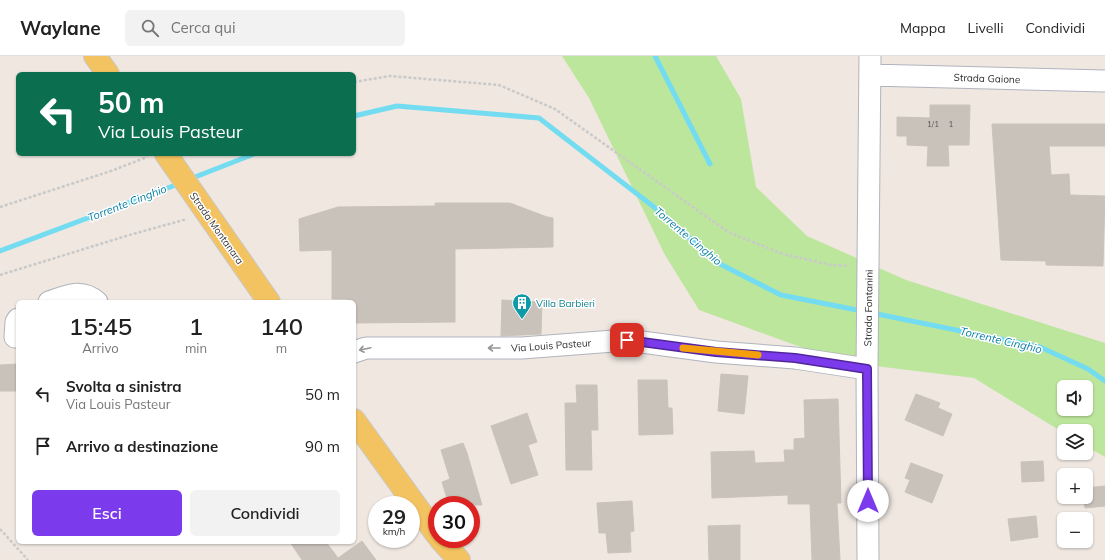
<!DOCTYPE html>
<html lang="it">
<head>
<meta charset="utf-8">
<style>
  :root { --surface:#fff; --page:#f2f2f2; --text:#222; --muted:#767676; --line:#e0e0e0; --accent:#7c3aed }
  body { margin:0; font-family:Mulish,sans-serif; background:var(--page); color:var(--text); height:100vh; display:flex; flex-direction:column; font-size:15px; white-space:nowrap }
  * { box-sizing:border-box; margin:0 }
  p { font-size:13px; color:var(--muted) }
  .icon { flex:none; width:22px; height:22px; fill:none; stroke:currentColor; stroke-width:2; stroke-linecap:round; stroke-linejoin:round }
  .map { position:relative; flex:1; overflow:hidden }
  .panel { position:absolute; left:16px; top:244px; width:340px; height:244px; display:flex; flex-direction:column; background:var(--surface); border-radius:6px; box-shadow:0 1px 3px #0004 }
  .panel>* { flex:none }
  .top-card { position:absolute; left:16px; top:16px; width:340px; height:84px; border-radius:6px; box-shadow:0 1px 3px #0004; background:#0b6e4f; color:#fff; overflow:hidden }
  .tools { position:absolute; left:1057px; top:324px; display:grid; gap:8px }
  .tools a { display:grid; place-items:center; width:36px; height:36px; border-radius:6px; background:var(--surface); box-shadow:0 1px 3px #0004; font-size:20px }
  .speed { position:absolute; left:368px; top:440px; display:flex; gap:8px; font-size:20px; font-weight:700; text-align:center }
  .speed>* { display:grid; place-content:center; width:52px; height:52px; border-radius:50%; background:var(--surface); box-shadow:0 1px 3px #0004; line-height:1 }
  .speed small { font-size:10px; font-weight:400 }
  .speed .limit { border:6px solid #d22; background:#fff; color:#111 }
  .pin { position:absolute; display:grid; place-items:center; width:34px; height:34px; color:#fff; margin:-17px; border-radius:8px; box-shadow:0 2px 6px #0006 }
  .me { position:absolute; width:44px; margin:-22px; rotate:0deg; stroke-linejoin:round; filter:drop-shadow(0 0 3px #0008) }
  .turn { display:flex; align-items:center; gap:14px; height:84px; padding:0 16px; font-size:18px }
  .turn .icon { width:52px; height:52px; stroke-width:2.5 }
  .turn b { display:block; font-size:28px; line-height:34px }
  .eta { display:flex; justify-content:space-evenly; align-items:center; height:68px; text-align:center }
  .eta b { font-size:24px; font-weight:600; line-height:28px }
  .button { display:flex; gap:8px; margin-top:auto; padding:8px 16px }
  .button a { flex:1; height:46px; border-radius:6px; background:var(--accent); color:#fff; font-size:16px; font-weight:600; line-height:46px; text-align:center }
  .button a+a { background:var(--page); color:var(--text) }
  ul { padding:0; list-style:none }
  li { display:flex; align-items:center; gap:12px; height:52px; padding:0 16px }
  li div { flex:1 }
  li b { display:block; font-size:15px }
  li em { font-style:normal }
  header { display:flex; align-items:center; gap:24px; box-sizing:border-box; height:56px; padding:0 20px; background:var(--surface); border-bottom:1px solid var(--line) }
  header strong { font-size:19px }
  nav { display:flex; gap:22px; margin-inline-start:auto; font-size:14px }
  .search { width:280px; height:36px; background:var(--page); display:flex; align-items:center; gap:10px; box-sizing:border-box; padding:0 14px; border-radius:6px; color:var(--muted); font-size:15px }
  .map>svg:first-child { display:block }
  .green { fill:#bde69d; fill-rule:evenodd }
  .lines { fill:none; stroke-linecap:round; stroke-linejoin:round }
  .stream { stroke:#73dcf1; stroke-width:5 }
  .building { fill:#c8c2bb; stroke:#cbc3b9 }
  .minor-casing { stroke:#b0b4be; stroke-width:23 }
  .major-casing { stroke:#c9c9c9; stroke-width:24 }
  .path { stroke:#c9c9c9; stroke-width:2.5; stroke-dasharray:3 2; stroke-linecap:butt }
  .minor { stroke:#fff; stroke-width:21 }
  .major { stroke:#f4c361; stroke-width:22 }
  .oneway { stroke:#969696 }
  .route-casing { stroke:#51269a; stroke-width:10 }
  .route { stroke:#7c3aed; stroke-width:7 }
  .slow { stroke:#f59e0b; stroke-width:7 }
  .labels { text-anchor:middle; stroke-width:3; stroke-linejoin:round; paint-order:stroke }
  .number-label { font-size:8px; fill:#545351 }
  .street-label { font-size:10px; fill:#2e2e2e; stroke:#fff }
  .culture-label { font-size:10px; fill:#0d838f; stroke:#fff; text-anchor:start }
  .water-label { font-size:11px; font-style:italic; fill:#0b7ea4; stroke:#fff }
</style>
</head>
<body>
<header>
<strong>Waylane</strong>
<div class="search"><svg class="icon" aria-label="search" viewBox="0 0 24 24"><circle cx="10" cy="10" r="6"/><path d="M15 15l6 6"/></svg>Cerca qui</div>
<nav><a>Mappa</a><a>Livelli</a><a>Condividi</a></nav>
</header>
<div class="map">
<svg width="1105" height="504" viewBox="0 0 1105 504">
  <rect width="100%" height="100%" fill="#efe7e0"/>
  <path class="green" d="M562,0H716L741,43L756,131L807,180L906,224L1105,287V401L1086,390V375H1064V377L974,322L842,306L699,254L665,199L589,42ZM1064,331H1086V353H1064Z"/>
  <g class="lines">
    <path class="stream" d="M655,0L710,108
      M354,60L397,50L539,62L654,151L718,207L781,239L862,255
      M190,123L254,98
      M0,195L181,127
      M872,257L1040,291L1088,313L1105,325"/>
  </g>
  <path class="building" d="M930,49H970L969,89H948L949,110H927L928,90L907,89V80H897V61L930,62Z
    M992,68H1105V90H1049L1051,119L1069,118L1070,139L1105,140L1103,210L1046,209V205L1001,204Z
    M435,147H510L547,161L553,162V191L455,193V266L354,267V246H347V243H332V194L300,195L299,163L338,151L435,150Z
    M502,244L542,246L541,278L501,280Z
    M18,308V335H0V309Z
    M721,318L748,320L744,358L718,355Z
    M638,324H667L668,352H672L673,378L639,379Z
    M576,329H597L598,374H591L592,414H566L565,347H577Z
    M916,338L940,347L938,352L952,358L943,380L905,364Z
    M838,343L841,447H837L840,504H812L810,448H788V439L712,442L711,396L754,395L755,407L785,406L784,394H794V383L805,382L804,344Z
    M527,357L537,386L528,389L538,419L511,428L491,370Z
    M463,387L467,397L482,449H449L442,426L450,423L441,394Z
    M1043,405L1044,425L1022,426L1021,406Z
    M911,407L943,419L932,447L905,436L910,424L905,422Z
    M1105,430V450L1085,452L1084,441H1086V432Z
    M632,445L634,475L630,476L631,496L608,497L606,477H599L597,447Z
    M1036,460L1038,481L1011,485L1008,463Z
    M740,469V504H709L708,470Z
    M362,485L376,504H302L290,486H326L338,502Z"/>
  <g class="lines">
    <defs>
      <path id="minor" d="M870,19L1105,25
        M49,246C67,240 81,232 97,246
        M15,281L16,266L18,263
        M354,296L366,292H522L627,284L716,296L795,302L867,313
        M868,504L867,313L870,0"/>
      <path id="major" d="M95,0L108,18
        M166,98L269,246
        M354,364L437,479
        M440,483L459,504"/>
    </defs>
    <use href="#minor" class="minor-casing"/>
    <use href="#major" class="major-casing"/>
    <path class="path" d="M354,26L390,20L499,29L555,53L728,176L783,198L831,209L849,210
      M0,151L111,115L147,101
      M0,219L126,180L187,163
      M0,473L28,504"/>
    <use href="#minor" class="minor"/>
    <use href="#major" class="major"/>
  </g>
  <defs><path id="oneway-shaft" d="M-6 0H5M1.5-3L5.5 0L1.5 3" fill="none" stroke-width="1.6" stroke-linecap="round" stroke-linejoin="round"/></defs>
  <g class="oneway">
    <use href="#oneway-shaft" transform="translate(494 292) rotate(-180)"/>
    <use href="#oneway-shaft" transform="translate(365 293) rotate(168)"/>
  </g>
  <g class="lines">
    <defs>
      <path id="route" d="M627,284L716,296L795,302L867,313L868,445"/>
    </defs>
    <use href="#route" class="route-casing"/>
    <use href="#route" class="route"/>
    <path class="slow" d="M683,292L758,299"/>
  </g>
  <defs>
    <symbol id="building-pin" viewBox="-11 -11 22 30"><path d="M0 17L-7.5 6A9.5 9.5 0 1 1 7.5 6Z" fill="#0f9aa8" stroke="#fff"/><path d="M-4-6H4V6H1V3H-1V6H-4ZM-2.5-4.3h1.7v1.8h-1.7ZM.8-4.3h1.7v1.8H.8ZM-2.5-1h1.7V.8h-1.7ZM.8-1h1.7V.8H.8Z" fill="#fff"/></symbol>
  </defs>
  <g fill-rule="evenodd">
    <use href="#building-pin" x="511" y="236" width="22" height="30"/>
  </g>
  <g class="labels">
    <g class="number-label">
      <text x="933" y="71">1/1</text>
      <text x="951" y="71">1</text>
    </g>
    <g class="street-label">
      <text transform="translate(987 22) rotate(2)" y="4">Strada Gaione</text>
      <text transform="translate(217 172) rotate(55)" y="4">Strada Montanara</text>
      <text transform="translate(868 252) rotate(-89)" y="4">Strada Fontanini</text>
      <text transform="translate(551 289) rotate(-4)" y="4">Via Louis Pasteur</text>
    </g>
    <g class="culture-label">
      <text x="536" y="251">Villa Barbieri</text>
    </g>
    <g class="water-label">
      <text transform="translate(127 147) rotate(-21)" y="4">Torrente Cinghio</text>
      <text transform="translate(688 180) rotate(40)" y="4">Torrente Cinghio</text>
      <text transform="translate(1001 284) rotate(13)" y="4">Torrente Cinghio</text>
    </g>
  </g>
</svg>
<div class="tools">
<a><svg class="icon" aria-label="sound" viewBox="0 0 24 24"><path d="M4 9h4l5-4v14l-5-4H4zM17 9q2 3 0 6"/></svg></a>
<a><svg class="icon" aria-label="layers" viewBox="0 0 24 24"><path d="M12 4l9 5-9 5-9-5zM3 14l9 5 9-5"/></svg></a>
<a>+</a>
<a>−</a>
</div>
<div class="speed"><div>29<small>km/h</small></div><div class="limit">30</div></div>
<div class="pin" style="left:627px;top:284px;background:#d93025"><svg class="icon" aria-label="arrive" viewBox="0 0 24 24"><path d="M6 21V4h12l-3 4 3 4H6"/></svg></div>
<svg class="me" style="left:868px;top:445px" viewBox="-20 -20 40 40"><circle r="19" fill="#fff"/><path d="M0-13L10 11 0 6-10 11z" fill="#7c3aed"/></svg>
<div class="top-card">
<div class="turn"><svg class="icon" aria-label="left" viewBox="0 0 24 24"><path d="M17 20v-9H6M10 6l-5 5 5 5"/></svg><div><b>50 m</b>Via Louis Pasteur</div></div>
</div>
<section class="panel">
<div class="eta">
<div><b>15:45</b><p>Arrivo</p></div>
<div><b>1</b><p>min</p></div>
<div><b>140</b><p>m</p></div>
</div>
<ul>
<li><svg class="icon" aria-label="left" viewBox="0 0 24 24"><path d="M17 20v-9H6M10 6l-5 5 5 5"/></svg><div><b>Svolta a sinistra</b><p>Via Louis Pasteur</p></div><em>50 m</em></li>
<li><svg class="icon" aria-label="arrive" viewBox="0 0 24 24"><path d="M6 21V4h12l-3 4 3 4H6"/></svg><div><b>Arrivo a destinazione</b></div><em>90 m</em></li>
</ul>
<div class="button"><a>Esci</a><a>Condividi</a></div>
</section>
</div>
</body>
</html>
